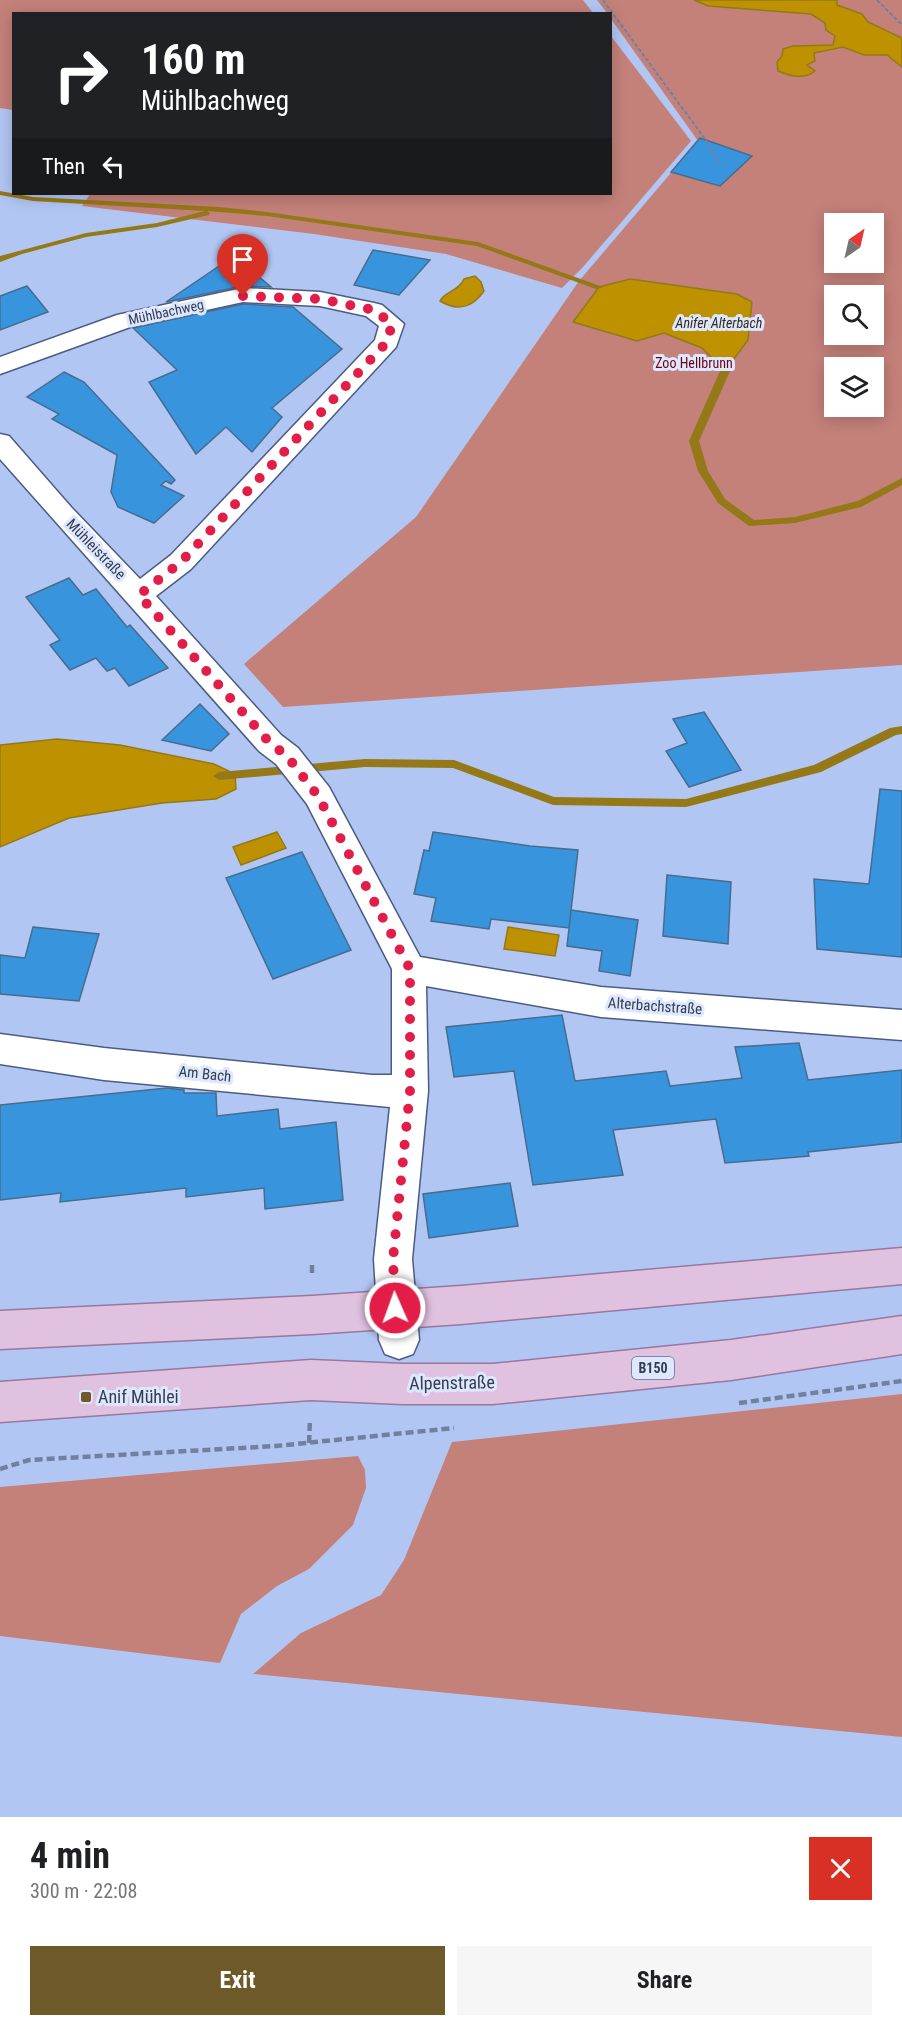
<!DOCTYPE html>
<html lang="en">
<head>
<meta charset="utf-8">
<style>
  :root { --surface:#fff; --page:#f6f6f6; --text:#202124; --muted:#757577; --accent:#6e5a29 }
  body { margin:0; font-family:"Roboto Condensed",sans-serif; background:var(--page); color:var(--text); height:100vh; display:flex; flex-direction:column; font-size:22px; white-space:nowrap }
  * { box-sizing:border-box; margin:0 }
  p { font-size:20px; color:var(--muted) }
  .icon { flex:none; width:33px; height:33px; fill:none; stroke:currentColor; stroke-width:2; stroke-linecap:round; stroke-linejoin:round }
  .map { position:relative; height:1817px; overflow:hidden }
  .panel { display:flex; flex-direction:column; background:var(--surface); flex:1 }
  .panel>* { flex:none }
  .top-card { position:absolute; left:12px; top:12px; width:600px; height:183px; border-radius:0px; box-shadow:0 3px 15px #0003; background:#202124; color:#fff; overflow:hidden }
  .needle { width:39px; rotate:34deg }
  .buttons { position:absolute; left:824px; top:213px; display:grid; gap:12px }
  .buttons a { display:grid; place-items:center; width:60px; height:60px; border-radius:0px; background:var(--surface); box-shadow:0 3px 15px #0003; font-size:30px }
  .pin { position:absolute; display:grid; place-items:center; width:51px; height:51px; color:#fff; margin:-62px -26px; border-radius:50% 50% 50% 0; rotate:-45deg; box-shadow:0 0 6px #0007 }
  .pin .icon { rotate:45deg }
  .me { position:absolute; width:66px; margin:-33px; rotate:358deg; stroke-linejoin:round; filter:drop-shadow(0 0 4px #0008) }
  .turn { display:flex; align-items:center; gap:21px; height:126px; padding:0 30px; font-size:27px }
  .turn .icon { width:78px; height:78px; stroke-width:2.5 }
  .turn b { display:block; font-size:42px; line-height:51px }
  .then { display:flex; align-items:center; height:57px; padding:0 30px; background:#0003; gap:12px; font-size:22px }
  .round { display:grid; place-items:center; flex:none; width:63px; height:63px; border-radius:0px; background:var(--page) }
  .headline { display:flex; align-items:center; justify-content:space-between; height:102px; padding:0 30px }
  h1 { font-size:36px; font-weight:700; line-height:45px }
  .primary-button { display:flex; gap:12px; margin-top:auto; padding:12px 30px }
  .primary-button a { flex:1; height:69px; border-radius:0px; background:var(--accent); color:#fff; font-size:24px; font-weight:700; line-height:69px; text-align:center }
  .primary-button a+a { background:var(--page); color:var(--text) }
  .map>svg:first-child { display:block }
  .green { fill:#c4817a; fill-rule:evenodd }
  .water { fill:#be9100; stroke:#957818; stroke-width:1.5 }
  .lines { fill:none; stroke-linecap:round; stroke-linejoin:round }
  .stream { fill:#957818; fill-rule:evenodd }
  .building { fill:#3994de; stroke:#476c8e; stroke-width:1.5 }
  .street-casing { stroke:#4b5c84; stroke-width:3 }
  .primary-casing { stroke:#9778a0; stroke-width:3 }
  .path-far1 { stroke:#72809f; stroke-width:2; stroke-dasharray:4 2; stroke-linecap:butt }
  .path { stroke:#72809f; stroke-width:4.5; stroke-dasharray:8 4; stroke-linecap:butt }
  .street { fill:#fff; fill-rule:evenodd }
  .primary { fill:#e0c1e0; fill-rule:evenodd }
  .route { stroke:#e11d48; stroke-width:10; stroke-dasharray:0 18 }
  .poi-dot { fill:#6e5a29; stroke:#dde7ff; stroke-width:2 }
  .labels { text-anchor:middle; stroke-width:6; stroke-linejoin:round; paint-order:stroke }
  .far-street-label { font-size:14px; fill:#353d4f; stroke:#dde7ff }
  .far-water-label { font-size:14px; font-style:italic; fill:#332b18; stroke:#dde7ff }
  .far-park-label { font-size:14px; fill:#6f050b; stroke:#dde7ff }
  .shield { fill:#dde7ff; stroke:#677084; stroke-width:1.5 }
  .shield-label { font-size:14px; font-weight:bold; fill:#353d4f }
  .street-label { font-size:15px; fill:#353d4f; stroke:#dde7ff }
  .near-street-label { font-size:18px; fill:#353d4f; stroke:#dde7ff }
  .near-poi-label { font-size:18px; fill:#353d4f; stroke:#dde7ff; text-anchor:start }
</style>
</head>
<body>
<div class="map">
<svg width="902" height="1817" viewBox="0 0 902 1817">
  <rect width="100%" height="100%" fill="#b2c6f4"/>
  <path class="green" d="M0,0H583L593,13L14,14L13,110L0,108Z
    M597,0H902V665L283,707L244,664L416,517L579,281L698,141L611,19L610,14L607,13ZM834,224H873V262H834ZM834,296H873V334H834ZM834,368H873V406H834Z
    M611,36L691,141L583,267L562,288L446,254L314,234L82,206L90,194H610Z
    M902,1394V1737L253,1674L301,1633L381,1595L404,1560L452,1442Z
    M358,1456L365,1470L366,1488L353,1525L309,1569L277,1586L241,1614L220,1663L0,1636V1487Z"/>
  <path class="water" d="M694,0H837V5L862,14L868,22L902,38V67L887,55H864L843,47L814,53L815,61L807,65L815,71C804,80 790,76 778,71L777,62L782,56L783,49L793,46L833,45L835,36L826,30L825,23L811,14L708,6Z
    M475,276L481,282L484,291C473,307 458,312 440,301C445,291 458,292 464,279Z
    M630,279L737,294L752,302L748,340L725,371L702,348L664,333L637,341L573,322L599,287Z
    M57,739L120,745L214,764L235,774L236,789L216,799L162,803L69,818L0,847V745Z
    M277,832L286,848L241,865L233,847Z
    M508,927L559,935L555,956L504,949Z"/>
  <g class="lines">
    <path class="stream" d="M0,191L33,197L219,207L267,212L478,242L603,287L596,289L477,246L267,216L207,211L210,213L209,215L157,227L86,237L22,254L0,262V256L86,233L157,223L205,211L33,201L0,195Z
      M725,368L730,371L699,441L708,471L725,499L754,520L795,517L858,501L902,478V485L861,507L795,523L749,526L718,503L698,471L689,441L720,371Z
      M902,726V734L896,735L821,772L686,807L553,805L453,768L365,767L219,780L213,776L219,772L365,759L454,760L554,797L686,799L814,765L890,728Z"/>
  </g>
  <path class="building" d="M700,138L752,156L720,186L671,172Z
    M373,250L430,260L399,295L354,285Z
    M234,256L271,287L243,286L166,302Z
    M27,286L48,312L0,330V296Z
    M243,304L293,307L342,349L272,408L282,417L252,452L226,427L196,454L149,382L177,370L133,328Z
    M64,372L84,382L175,480L171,484L166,481L161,485L184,496L154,523L118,507L111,492L117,455L52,419L59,414L27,397Z
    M69,578L83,595L96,589L127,627L130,625L168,668L129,686L115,668L107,671L96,658L70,670L50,645L60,640L26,597Z
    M200,704L229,734L211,751L162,740Z
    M704,712L741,770L689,787L666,751L687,743L673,719Z
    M880,789L902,791V957L817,949L814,879L869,884Z
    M433,832L530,846L578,850L569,928L491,919L489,929L431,921L436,898L414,894L424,850L429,851Z
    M302,852L351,950L273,979L226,878Z
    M667,875L731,882L728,944L663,936Z
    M571,910L638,920L630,976L599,971L602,951L567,946Z
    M33,927L99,934L79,1001L0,994V955L25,958Z
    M562,1015L575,1081L666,1071L670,1086L742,1078L735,1047L799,1043L808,1080L902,1070V1142L808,1152L809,1156L725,1163L716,1119L613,1130L623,1175L533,1185L514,1071L454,1077L446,1027Z
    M167,1088L184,1090V1093H216L217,1116L278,1109L280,1129L336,1122L343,1200L265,1209L264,1188L186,1197V1188L60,1202L61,1193L0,1200V1105Z
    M510,1183L518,1226L429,1238L423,1194Z"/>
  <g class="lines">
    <defs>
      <path id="street" d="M243,288L320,292L374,303L382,305L404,324L396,347L191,569L156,596L281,735L298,748L329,787L420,957L601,987L902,1010V1040L601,1017L426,986L428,1091L412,1259L419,1340L413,1354L399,1359L385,1354L379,1340L374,1259L390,1107L104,1080L0,1064V1034L104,1048L372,1075H392V969L307,804L276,764L259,751L0,459V434L9,436L71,507L140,579L171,555L375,340L379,326L366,316L320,306L243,302L133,326L0,374V357L117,315Z"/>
      <path id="primary" d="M902,1248V1284L461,1324L312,1334L0,1349V1311L312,1296L461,1286Z
        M902,1316V1354L731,1380L493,1404H403L311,1400L0,1422V1382L311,1360L403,1364H493L731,1340Z"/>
    </defs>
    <use href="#street" class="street-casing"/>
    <use href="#primary" class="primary-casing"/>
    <path class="path-far1" d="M603,0L705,139L719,162
      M877,0L902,25"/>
    <path class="path" d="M312,1265V1274
      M739,1403L902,1381
      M309,1443L310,1420
      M0,1469L29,1460L276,1446L454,1428"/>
    <use href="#street" class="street"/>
    <use href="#primary" class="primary"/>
  </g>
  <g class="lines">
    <path class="route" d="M243,296L320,299L374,310L392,324L387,342L181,562L139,595L270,743L287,756L318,796L410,969V1091L393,1259L395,1308"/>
  </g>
  <rect class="poi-dot" x="80" y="1391" width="12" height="12" rx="3"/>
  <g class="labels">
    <g class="far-street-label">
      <text transform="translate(166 312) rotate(-12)" y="5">Mühlbachweg</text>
    </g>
    <g class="far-water-label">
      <text x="719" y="328">Anifer Alterbach</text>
    </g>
    <g class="far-park-label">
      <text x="694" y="368">Zoo Hellbrunn</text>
    </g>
    <rect class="shield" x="632" y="1357" width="42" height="22" rx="4.5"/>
    <g class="shield-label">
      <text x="653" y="1373">B150</text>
    </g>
    <g class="street-label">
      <text transform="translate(96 549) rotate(46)" y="5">Mühleistraße</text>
      <text transform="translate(655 1006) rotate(4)" y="5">Alterbachstraße</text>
      <text transform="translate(205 1074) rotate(6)" y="5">Am Bach</text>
    </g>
    <g class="near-street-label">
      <text transform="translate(452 1383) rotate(-1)" y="6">Alpenstraße</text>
    </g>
    <g class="near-poi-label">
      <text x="98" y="1403">Anif Mühlei</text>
    </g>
  </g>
</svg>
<div class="buttons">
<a><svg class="needle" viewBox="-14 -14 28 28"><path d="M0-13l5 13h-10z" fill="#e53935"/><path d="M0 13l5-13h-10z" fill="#757577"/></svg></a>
<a><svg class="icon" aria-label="search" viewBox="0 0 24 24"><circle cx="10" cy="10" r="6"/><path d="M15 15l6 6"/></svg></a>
<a><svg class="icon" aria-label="layers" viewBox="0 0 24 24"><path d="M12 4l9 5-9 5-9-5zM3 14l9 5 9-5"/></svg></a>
</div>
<div class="pin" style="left:243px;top:296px;background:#d93025"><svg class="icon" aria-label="arrive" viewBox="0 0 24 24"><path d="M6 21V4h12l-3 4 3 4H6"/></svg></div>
<svg class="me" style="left:395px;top:1308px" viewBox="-20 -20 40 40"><circle r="17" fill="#e11d48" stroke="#fff" stroke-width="3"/><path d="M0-11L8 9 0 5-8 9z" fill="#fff"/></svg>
<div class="top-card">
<div class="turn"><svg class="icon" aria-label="right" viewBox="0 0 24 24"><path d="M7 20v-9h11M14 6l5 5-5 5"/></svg><div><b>160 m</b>Mühlbachweg</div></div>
<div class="then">Then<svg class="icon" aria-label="left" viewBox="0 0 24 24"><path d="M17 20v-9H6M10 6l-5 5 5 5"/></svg></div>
</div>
</div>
<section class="panel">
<div class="headline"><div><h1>4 min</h1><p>300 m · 22:08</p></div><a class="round" style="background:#d93025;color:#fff"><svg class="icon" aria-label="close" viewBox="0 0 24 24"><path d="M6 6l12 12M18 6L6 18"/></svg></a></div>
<div class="primary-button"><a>Exit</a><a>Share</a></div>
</section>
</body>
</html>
